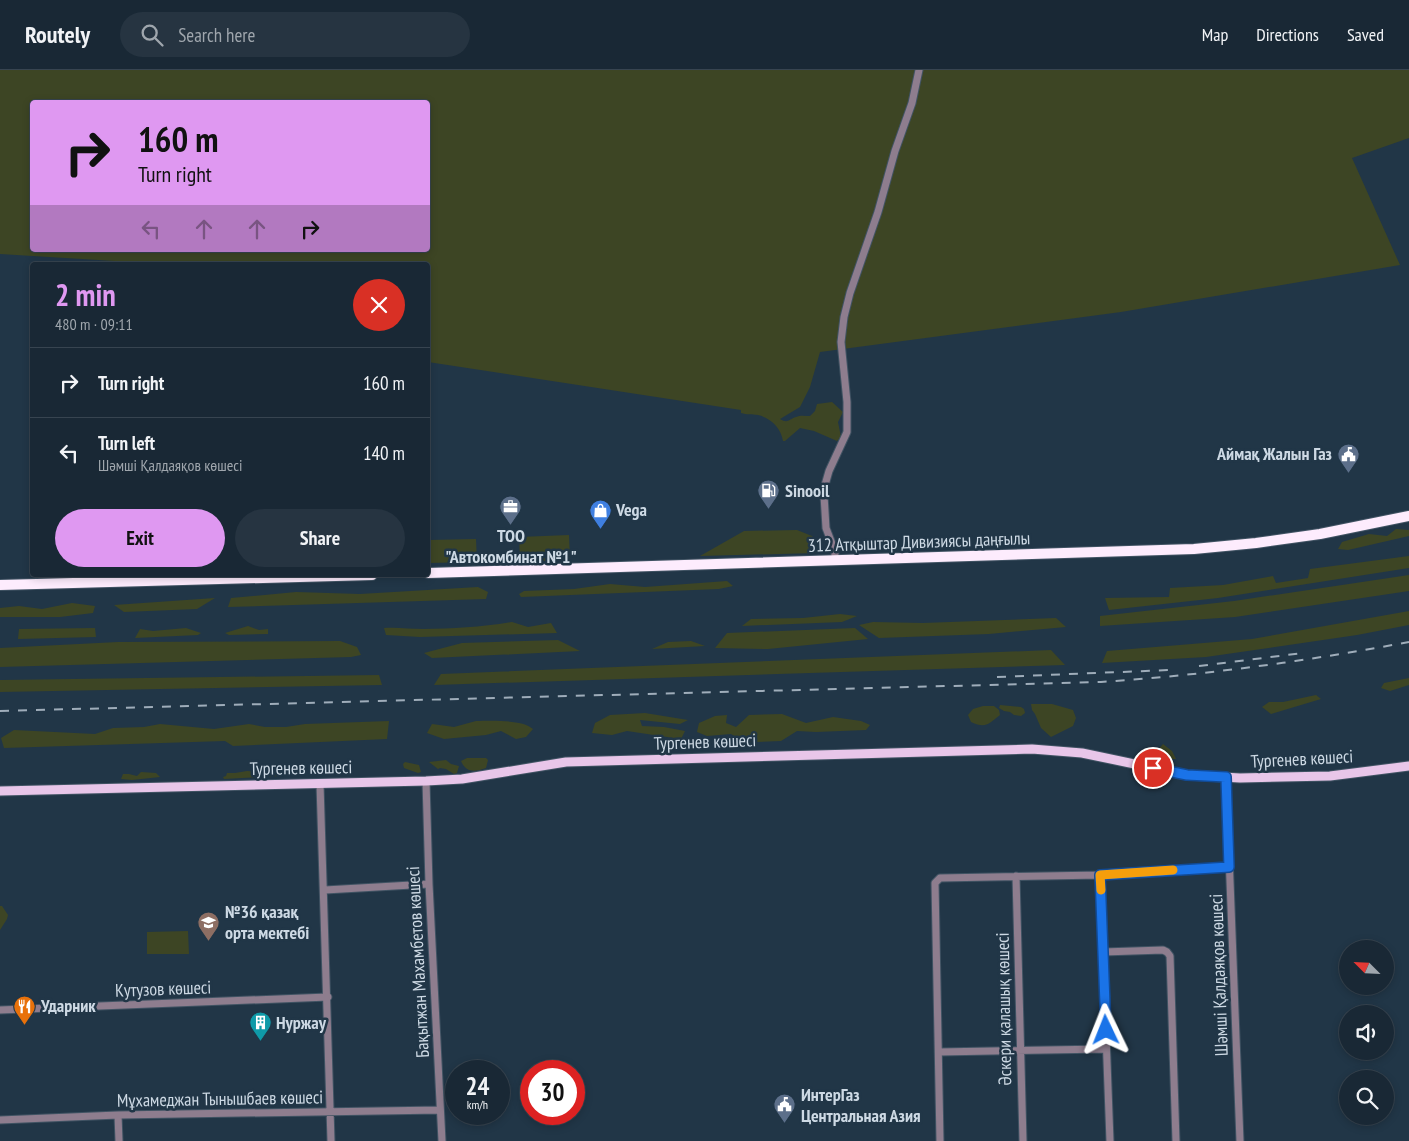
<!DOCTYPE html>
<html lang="en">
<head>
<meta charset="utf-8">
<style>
  :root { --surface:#192835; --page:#263441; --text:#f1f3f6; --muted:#9fa6ad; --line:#374450; --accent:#df98f1 }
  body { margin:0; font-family:"PT Sans Narrow",sans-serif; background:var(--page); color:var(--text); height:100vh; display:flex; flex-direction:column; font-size:19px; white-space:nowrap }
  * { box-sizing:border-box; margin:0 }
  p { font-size:16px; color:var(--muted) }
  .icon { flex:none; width:28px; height:28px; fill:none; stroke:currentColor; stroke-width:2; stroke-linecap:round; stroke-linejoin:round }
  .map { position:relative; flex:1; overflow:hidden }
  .panel { position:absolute; left:30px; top:192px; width:400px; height:315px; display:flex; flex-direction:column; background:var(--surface); border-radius:5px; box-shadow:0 2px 8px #0003,0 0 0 1px var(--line) }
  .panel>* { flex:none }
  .top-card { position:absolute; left:30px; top:30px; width:400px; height:152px; border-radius:5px; box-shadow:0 2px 8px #0003,0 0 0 1px var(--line); background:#df98f1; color:#111; overflow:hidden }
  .needle { width:32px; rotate:294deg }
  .fabs { position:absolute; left:1339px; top:870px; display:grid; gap:10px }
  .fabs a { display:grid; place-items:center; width:55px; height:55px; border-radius:50%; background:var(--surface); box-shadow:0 2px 8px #0003,0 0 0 1px var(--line); font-size:25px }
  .speed { position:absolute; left:445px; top:990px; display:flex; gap:10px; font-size:25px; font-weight:700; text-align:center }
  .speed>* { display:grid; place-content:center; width:65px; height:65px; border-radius:50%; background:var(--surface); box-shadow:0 2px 8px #0003,0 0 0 1px var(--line); line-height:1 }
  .speed small { font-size:12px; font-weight:400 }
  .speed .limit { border:8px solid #d22; background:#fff; color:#111 }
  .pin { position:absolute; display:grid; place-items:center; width:42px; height:42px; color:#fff; margin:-21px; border:2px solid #fff; border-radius:50%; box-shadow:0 1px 5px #0007 }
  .me { position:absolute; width:55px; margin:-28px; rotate:358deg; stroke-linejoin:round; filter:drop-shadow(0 0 4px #0008) }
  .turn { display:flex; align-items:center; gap:18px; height:105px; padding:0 25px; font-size:22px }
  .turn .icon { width:65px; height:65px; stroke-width:2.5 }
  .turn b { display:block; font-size:35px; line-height:42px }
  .lanes { display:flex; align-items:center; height:48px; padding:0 25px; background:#0003; justify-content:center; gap:25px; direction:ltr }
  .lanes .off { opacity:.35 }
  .round { display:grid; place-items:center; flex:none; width:52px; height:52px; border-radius:26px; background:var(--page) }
  .overview { display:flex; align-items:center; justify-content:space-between; height:85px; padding:0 25px }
  h1 { font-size:30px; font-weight:800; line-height:38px; color:var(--accent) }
  .button { display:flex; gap:10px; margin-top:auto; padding:10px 25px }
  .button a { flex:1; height:58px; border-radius:30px; background:var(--accent); color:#111; font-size:20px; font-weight:800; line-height:58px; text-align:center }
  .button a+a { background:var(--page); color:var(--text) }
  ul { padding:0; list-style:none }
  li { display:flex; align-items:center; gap:15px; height:70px; padding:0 25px; border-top:1px solid var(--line) }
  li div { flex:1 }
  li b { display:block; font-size:19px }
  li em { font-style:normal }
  header { display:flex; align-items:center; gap:30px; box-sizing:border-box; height:70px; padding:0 25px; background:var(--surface); border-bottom:1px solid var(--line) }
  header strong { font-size:24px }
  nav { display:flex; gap:28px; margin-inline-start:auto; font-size:18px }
  .search { width:350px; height:45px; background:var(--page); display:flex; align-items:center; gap:12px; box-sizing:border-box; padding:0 18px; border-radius:28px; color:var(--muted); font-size:19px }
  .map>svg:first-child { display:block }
  .green { fill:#3d4524; fill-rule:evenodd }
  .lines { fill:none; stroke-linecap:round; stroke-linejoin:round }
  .minor-casing { stroke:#405363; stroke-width:9 }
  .major-casing { stroke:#405363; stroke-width:11 }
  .highway-casing { stroke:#405363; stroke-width:12 }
  .minor { stroke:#8e7d8e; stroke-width:7 }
  .major { stroke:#e8c6e9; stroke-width:9 }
  .highway { stroke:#fdecfd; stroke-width:10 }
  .rail { stroke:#9fadba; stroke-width:2; stroke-dasharray:9 9; stroke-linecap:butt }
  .route-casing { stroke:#114b97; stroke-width:12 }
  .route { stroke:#1a73e8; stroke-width:9 }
  .slow { stroke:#f59e0b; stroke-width:9 }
  .labels { text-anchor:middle; stroke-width:5; stroke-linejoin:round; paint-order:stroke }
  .poi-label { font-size:18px; font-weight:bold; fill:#cdd9e4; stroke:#213647; text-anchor:start }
  .street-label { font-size:18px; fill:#cdd9e4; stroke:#213647 }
</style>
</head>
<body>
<header>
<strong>Routely</strong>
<div class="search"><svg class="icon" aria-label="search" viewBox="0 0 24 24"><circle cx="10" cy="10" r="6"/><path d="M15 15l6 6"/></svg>Search here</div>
<nav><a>Map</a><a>Directions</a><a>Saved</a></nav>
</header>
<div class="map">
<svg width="1409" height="1071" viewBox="0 0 1409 1071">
  <rect width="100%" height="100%" fill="#213647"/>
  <path class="green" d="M0,0H1409V68L1352,88L1400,195L1121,242L820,282L810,317L800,337L780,349C788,354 789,349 796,347C800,345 805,346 810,346L815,341L817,334L832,332L843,342L838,352L841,367L837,371L814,361L800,358L785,371H783C781,358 771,348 758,345C752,344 747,345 741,343V340L428,292V195H180L0,184ZM32,32H428V180H32Z
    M1396,459L1409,460V466L1348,480L1338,479L1342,472L1369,464L1387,466Z
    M797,460L812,466L820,474L817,483L700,486L744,461Z
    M569,465L570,490L520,492L519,467Z
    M476,469L477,492L428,493V470Z
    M1409,486V498L1218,528L1109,540L1105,528L1169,527L1170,518L1223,515L1273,506L1276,513L1308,508L1310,499Z
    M1409,505V521L1235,547L1100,556V546L1234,531Z
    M727,511L733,516L719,519L521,527L519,524L524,521L574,519L610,514L645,517Z
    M478,517L488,522L486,529L228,537L231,528L296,522L360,524Z
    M215,528L197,539L124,542L114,535Z
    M72,533L95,536L93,543L60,547H0V538L19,536L42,539Z
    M1409,541V555L1357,565L1206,587L1102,593L1107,581L1252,569Z
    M840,544L857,546L842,552L742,556L751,549L803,548Z
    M1056,548L1066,557L989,564L879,568L859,555L873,552L923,553Z
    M512,552L528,557L551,553L557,563L420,567L386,565L384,558C397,557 410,559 423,559C453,559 482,557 512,552Z
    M248,556L259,560L268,559V564L229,565L225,563Z
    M95,558L96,567L18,569L19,559Z
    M186,558L201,563L198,565L135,568L140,559L153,561Z
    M855,558L868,569L768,579L715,578L727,563Z
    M558,570L580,581L432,588L424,583L462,573Z
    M340,571L357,577L361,585L351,587L0,597V578L118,572Z
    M691,571L705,576L652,579L668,572Z
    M1051,580L1065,595L434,615L441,604Z
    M379,605L382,615L0,622V610Z
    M1409,608V615L1390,621L1381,618L1384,613Z
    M1316,625L1321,629L1271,644L1262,637L1269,632H1283Z
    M1031,634H1052L1073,640L1076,648L1073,656L1051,667L1041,658L1035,644L1032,640Z
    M1000,635L1021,637L1024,639L1025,643L1021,646L1014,645L1010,642L1004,641L999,638Z
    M983,636H994L999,640L1000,645C988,654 986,659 971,652L968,645L973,639Z
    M645,643L688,650L680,654L640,650L642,656L664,657L685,661L681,669L627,661L612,665L592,663L595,653L610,645Z
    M782,644L806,653L833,647L861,651L870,655L866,660L816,662L797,661L781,671L756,672L742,671L731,664L707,666L697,662L699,653L715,646L727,645L726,653L736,657L749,645Z
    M389,651L387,669L233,676L225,671L4,678L1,668L14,660L95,664L113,658L144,657L160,654L214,659L249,654L265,657H286L305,654Z
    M476,651C491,651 522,649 533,659L526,667L516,669L501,661L486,665L444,669L427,663L432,654L454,657Z
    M1163,674L1172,681L1176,689H1146V684L1156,682Z
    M467,688H486L488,690L486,698C475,702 466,703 461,691Z
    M446,690L451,694L459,696L457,703L454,704L446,699L440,698L438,699L429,692Z
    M405,692L419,695L421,702L418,703L404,698L403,694Z
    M247,701L267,702L283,701L284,703L280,706L224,709L223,707L226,706L227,703H235Z
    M141,702L156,703L160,707L132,710L121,709L123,704H129L137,706Z
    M0,836H2L8,845L7,849L0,860Z
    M188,861L189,884H147V862Z"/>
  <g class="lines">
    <defs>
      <path id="minor" d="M836,491L834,479L826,458L824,425L825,415L829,401L847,362V332L841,272L844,247L850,223L878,142L895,81L912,33L919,0
        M1226,707L1240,1071
        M426,711L429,814L442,1071
        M320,714L331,1071
        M1100,805L1110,1071
        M1016,806L1023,1071
        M325,820L429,814
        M1103,882L1163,880L1167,882L1170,886L1176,1071
        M0,940L328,927
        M939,982L1106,979
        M118,1045L119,1071
        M0,1050L118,1045L440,1040
        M940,1071L935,813L940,808L1100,805L1229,797"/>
      <path id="major" d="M0,721L426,711L462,709L566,692L1032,679L1082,683L1187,705L1240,708L1330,706L1409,696"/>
      <path id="highway" d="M428,503L1194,479L1256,473L1320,464L1409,446
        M0,515L372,505"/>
    </defs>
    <use href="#minor" class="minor-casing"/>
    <use href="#major" class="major-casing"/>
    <use href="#highway" class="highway-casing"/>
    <use href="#minor" class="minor"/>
    <use href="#major" class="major"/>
    <use href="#highway" class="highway"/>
    <path class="rail" d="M1199,596L1303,583
      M997,607L1169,600
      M0,641L1101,612C1205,605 1307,591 1409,572"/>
  </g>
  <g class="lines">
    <defs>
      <path id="route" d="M1106,960L1100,805L1229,797L1226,707L1187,705L1153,698"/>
    </defs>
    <use href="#route" class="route-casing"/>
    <use href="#route" class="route"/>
    <path class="slow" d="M1101,820L1100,805L1173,800"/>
  </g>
  <defs>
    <symbol id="civic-pin" viewBox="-11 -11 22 30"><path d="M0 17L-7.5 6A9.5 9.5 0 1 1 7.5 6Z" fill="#5c6f8a" stroke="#213647"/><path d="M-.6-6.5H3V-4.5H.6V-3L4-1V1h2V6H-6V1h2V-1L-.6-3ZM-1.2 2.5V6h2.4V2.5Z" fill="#fff"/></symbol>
    <symbol id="fuel-pin" viewBox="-11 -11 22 30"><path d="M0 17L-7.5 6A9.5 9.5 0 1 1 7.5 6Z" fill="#5c6f8a" stroke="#213647"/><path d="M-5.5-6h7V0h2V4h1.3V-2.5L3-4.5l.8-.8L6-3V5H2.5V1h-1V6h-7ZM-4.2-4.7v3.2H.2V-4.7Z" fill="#fff"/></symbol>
    <symbol id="office-pin" viewBox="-11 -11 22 30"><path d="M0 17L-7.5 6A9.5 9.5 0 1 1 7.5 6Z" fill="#5c6f8a" stroke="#213647"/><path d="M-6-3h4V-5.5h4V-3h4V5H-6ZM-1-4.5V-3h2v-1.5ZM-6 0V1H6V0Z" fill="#fff"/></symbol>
    <symbol id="shop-pin" viewBox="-11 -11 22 30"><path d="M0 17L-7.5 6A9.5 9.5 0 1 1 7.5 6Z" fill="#3f7fe0" stroke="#213647"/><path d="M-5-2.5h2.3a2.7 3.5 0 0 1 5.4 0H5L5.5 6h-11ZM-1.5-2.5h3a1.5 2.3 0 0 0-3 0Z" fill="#fff"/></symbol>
    <symbol id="school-pin" viewBox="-11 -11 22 30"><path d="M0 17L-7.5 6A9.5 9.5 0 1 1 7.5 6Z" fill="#8d6e63" stroke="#213647"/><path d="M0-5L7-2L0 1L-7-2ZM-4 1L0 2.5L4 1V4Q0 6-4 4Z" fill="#fff"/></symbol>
    <symbol id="restaurant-pin" viewBox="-11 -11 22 30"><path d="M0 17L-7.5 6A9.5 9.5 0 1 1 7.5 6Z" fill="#e8710a" stroke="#213647"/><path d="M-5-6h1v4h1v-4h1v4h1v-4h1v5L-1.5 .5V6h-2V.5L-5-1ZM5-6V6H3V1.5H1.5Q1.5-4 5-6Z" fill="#fff"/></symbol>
    <symbol id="building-pin" viewBox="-11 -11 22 30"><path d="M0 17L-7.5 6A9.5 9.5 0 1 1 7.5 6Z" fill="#0f9aa8" stroke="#213647"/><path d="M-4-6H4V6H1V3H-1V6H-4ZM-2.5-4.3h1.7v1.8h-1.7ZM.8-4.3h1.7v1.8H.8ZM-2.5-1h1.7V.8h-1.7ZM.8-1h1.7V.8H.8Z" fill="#fff"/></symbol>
  </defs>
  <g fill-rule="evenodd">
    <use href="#civic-pin" x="1336" y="372" width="25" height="34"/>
    <use href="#fuel-pin" x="756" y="408" width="25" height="34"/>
    <use href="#office-pin" x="498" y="424" width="25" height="34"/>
    <use href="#shop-pin" x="588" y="428" width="25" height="34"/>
    <use href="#school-pin" x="196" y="840" width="25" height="34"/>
    <use href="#restaurant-pin" x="12" y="924" width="25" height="34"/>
    <use href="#building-pin" x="248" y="940" width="25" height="34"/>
    <use href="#civic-pin" x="772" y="1022" width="25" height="34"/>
  </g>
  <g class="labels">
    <g class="poi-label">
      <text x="1332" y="390" text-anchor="end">Аймақ Жалын Газ</text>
      <text x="785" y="427">Sinooil</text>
      <text x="616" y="446">Vega</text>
      <text x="511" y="472" text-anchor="middle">ТОО<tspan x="511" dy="21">"Автокомбинат №1"</tspan></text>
      <text x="225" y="848">№36 қазақ<tspan x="225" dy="21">орта мектебі</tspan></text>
      <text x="41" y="942">Ударник</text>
      <text x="276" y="959">Нуржау</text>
      <text x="801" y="1031">ИнтерГаз<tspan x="801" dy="21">Центральная Азия</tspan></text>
    </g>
    <g class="street-label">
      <text transform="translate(919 472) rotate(-2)" y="6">312 Атқыштар Дивизиясы даңғылы</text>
      <text transform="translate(705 672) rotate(-2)" y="6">Тургенев көшесі</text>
      <text transform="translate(1302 689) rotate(-3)" y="6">Тургенев көшесі</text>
      <text transform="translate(301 698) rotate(-1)" y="6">Тургенев көшесі</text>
      <text transform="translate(418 892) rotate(-93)" y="6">Бақытжан Махамбетов көшесі</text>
      <text transform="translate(1219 905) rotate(-92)" y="6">Шәмші Қалдаяқов көшесі</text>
      <text transform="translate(163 919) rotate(-2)" y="6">Кутузов көшесі</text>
      <text transform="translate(1004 939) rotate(-91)" y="6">Әскери қалашық көшесі</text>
      <text transform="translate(220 1029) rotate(-1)" y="6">Мұхамеджан Тынышбаев көшесі</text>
    </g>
  </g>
</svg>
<div class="fabs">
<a><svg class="needle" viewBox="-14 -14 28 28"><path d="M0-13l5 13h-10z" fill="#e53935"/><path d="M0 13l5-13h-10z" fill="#9fa6ad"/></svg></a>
<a><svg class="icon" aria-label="sound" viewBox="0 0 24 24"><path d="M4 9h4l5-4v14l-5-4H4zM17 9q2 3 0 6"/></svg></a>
<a><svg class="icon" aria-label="search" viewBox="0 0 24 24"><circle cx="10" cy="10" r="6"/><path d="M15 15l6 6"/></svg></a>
</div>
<div class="speed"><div>24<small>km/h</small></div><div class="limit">30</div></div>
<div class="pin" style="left:1153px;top:698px;background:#d93025"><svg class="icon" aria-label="arrive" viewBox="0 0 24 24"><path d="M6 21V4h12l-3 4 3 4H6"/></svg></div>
<svg class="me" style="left:1106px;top:960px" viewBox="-20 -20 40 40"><path d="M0-17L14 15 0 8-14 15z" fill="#1a73e8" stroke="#fff" stroke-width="4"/></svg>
<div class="top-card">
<div class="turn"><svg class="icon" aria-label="right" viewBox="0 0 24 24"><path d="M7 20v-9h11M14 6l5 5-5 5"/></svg><div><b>160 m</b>Turn right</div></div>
<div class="lanes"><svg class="icon off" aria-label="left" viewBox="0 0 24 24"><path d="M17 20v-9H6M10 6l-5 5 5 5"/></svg><svg class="icon off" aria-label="ahead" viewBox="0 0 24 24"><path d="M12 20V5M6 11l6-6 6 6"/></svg><svg class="icon off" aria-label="ahead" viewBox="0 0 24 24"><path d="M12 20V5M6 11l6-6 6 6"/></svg><svg class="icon" aria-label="right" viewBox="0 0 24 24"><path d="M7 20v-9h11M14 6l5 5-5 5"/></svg></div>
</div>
<section class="panel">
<div class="overview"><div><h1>2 min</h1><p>480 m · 09:11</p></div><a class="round" style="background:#d93025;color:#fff"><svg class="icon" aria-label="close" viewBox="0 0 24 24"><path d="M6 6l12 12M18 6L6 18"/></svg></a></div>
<ul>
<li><svg class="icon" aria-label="right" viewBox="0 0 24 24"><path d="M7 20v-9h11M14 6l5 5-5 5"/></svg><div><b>Turn right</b></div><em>160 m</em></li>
<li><svg class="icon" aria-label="left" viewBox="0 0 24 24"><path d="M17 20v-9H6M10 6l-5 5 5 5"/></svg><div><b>Turn left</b><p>Шәмші Қалдаяқов көшесі</p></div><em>140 m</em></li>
</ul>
<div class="button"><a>Exit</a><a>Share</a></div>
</section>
</div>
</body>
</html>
